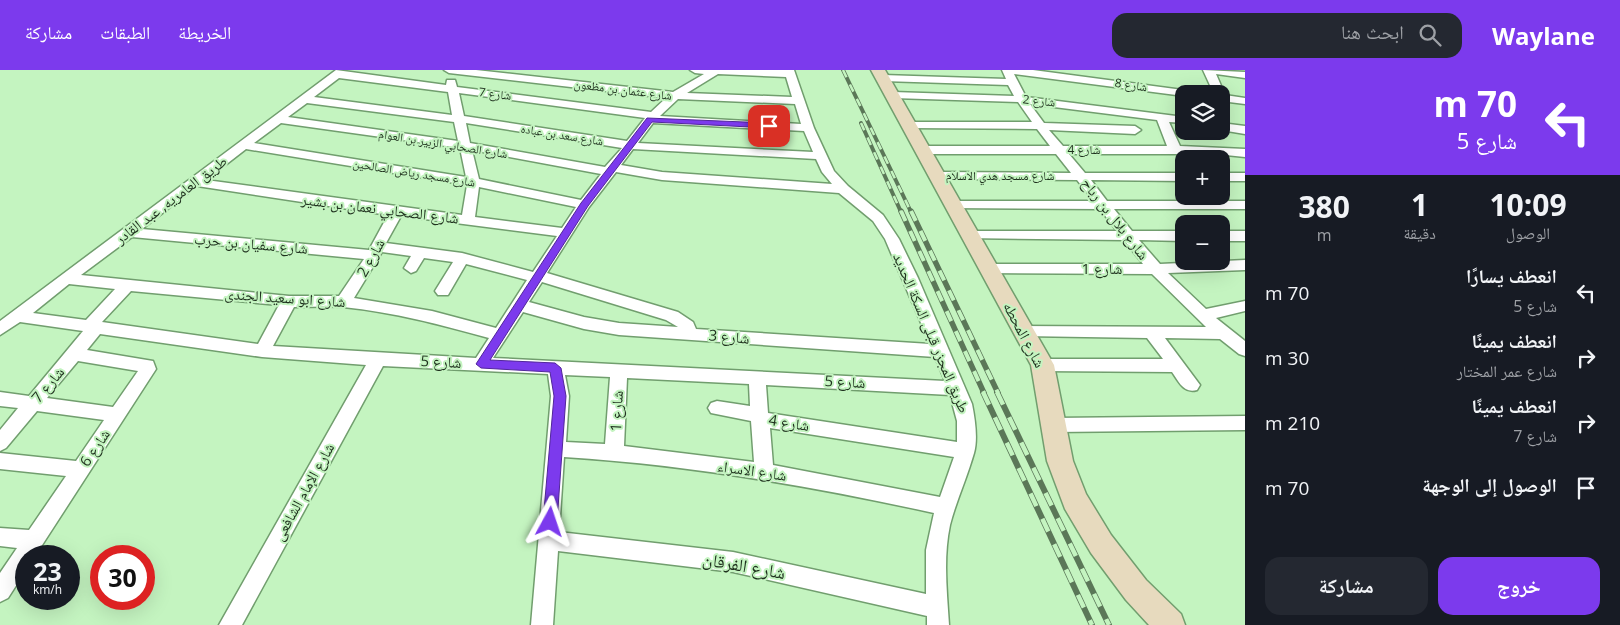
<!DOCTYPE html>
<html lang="ar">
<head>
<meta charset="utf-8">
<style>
  :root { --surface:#171b24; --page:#242831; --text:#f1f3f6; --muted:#9ea1a6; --accent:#7c3aed }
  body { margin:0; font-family:"Open Sans","Noto Naskh Arabic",sans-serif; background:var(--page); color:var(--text); direction:rtl; height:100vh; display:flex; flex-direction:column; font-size:19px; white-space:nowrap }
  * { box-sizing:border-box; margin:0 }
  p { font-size:16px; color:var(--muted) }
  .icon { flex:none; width:28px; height:28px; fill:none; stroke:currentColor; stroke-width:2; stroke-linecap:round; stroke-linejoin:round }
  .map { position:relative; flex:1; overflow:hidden; direction:ltr }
  .drawer { display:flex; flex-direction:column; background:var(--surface); width:375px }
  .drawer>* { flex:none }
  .banner { background:#7c3aed; color:#fff; overflow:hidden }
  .tools { position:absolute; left:1175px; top:15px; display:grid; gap:10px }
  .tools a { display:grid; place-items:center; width:55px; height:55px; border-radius:10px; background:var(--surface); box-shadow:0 5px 20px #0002; font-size:25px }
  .speed { position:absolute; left:15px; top:475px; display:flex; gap:10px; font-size:25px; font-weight:700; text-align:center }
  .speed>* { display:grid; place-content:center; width:65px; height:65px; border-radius:50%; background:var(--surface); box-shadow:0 5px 20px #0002; line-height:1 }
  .speed small { font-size:12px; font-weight:400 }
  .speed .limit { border:8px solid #d22; background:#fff; color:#111 }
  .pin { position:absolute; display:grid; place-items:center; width:42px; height:42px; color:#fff; margin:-21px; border-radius:10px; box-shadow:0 2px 8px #0006 }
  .me { position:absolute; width:55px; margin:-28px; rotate:5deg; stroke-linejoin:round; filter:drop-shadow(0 0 4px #0008) }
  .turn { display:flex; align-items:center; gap:18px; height:105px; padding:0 20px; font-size:22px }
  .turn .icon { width:65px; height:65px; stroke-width:2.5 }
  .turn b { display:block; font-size:35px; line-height:42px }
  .eta { display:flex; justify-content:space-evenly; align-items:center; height:85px; text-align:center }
  .eta b { font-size:30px; font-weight:700; line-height:35px }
  .primary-button { display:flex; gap:10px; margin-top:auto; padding:10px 20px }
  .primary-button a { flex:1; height:58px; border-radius:15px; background:var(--accent); color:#fff; font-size:20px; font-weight:700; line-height:58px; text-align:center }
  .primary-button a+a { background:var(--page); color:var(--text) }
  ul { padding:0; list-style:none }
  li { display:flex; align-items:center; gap:15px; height:65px; padding:0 20px }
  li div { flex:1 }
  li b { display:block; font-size:19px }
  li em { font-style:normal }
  header { display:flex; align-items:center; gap:30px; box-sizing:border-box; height:70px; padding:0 25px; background:var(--accent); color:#fff }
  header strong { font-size:24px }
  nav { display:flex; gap:28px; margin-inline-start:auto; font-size:18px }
  .search { width:350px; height:45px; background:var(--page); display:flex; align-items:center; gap:12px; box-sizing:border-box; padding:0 18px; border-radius:15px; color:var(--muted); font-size:19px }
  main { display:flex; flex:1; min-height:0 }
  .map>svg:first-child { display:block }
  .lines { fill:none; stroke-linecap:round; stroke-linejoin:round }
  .street-casing { stroke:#719e6e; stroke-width:3 }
  .secondary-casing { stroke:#719e6e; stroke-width:3 }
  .street { fill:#fff; fill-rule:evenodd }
  .secondary { fill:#e7dabe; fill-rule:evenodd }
  .rail-far2-casing { stroke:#5b7758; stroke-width:4 }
  .rail-far1-casing { stroke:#5b7758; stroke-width:5.5 }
  .rail-casing { stroke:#5b7758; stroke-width:6 }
  .rail-far2 { stroke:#c4f4c0; stroke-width:2.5; stroke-dasharray:8; stroke-linecap:butt }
  .rail-far1 { stroke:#c4f4c0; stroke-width:4; stroke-dasharray:11; stroke-linecap:butt }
  .rail { stroke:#c4f4c0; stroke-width:4.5; stroke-dasharray:14; stroke-linecap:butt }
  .route { fill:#7c3aed; stroke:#51269a }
  .labels { text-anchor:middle; stroke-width:4; stroke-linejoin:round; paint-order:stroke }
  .far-street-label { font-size:12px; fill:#1f311e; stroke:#c4f4c0 }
  .street-label { font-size:15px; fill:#1f311e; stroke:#c4f4c0 }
  .near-street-label { font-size:18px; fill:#1f311e; stroke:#c4f4c0 }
</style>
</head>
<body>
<header>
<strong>Waylane</strong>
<div class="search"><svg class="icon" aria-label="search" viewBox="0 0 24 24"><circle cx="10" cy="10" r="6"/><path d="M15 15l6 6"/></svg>ابحث هنا</div>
<nav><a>الخريطة</a><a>الطبقات</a><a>مشاركة</a></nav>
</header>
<main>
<section class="drawer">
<div class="banner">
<div class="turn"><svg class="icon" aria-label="left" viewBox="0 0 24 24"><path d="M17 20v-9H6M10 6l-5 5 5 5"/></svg><div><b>70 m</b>شارع 5</div></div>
</div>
<div class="eta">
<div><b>10:09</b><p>الوصول</p></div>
<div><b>1</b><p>دقيقة</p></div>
<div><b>380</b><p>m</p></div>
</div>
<ul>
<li><svg class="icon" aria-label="left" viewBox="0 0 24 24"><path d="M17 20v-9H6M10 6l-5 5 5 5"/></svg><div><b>انعطف يسارًا</b><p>شارع 5</p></div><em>70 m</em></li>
<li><svg class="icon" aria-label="right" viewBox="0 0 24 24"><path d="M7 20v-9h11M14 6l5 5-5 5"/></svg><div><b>انعطف يمينًا</b><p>شارع عمر المختار</p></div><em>30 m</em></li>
<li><svg class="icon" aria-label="right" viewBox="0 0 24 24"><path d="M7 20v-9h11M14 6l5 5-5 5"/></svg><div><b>انعطف يمينًا</b><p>شارع 7</p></div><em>210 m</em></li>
<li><svg class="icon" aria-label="arrive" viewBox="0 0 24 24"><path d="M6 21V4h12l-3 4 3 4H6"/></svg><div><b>الوصول إلى الوجهة</b></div><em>70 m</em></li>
</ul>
<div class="primary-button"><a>خروج</a><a>مشاركة</a></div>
</section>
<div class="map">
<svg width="1245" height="555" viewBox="0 0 1245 555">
  <rect width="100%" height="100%" fill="#c4f4c0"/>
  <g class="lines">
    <defs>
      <path id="street" d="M336,0L446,15L447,10H455L457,17L651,42L666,28L449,3L444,0H476L673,22L704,4L695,3L690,0H794L814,58L834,101L848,116L883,145L899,169L918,208L972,334C975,349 978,369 974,383C967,408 956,431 950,455C943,488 947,522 949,555H927V546L733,502L558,481L553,555H531L551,326L548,304L383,296L242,555H219L366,295L262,287L100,264L87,280L153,291L156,299L35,486H26V500L8,528L0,532V503L17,478L0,476V458L29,460L66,406L0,399V383L76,391L104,350L37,341L6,378L0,381V360L18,338L0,336V322L29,326L83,261L20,252L0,265V251ZM718,4L786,7L792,27L687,23ZM339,8L448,22L452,45L314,27ZM459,23L645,48L627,71L464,46ZM678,29L795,34L801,54L660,46ZM307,33L454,52L458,71L288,47ZM281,53L460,78L466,107L254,73ZM466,53L622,78L605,97L470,73ZM653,53L804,61L813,82L638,73ZM246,79L467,115L462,145L206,110ZM633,79L816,89L822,102L832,114L662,102L621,95ZM472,80L601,104L581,130L479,109ZM616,102L662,110L839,123L873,151L885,169L930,274L696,259L693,252L678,242L547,203L589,137ZM197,116L388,145L369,180L142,159ZM479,117L576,137L562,158L475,147ZM401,146L557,166L533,202L462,183L386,173ZM132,167L364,189L339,226H289L81,205ZM382,182L411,186L404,198L411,203L416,201L424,188L453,192L435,221L438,225H448L466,194L527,210L496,258L432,241L354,228ZM542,212L666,250L678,257L619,253L584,247L529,232ZM69,214L115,219L86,250L33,243ZM131,221L279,235L258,274L102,252ZM294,237C310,237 327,236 343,237C393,242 442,255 489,268L476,288L273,276ZM523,242L584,259L619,265L935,287L945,311L493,288ZM78,291L138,301L113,337L47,328ZM565,305L610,307L605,374L566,372L569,326ZM627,308L749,314L750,336L717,331L711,333L708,338L711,343L751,351L754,392L624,376ZM766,315L950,325L957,351V372L768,343ZM770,358L954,387L940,427L773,395ZM564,387C690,395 812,416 934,443L926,480V524L733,482L559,462Z
        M1002,0H1033L1198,22L1199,24H1184V26L1014,4L1026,27L1184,47V53L1169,52L1180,76L1245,79V87L1216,84H1069L1085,103H1184V111L1091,110L1107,131H1245V139H1114L1132,161H1184V171L1139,170L1160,194L1245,190V200L1168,203L1206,239L1245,231V241L1216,248L1245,271V286L1239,284L1220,269L1165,268L1200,315L1197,320C1184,324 1179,312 1172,302L1042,301L1036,300L1034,295L1036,290L1042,289H1163L1147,268L1023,266L1017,264L1015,260L1017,256L1206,257L1152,204L983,203L981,199L983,195L988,194H1143L1124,170L965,168L963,165L970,161H1117L1100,139L948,138L946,135L948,132L953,131H1094L1077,110L933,109L931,106L933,103L937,102L1071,103L1056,84H923L917,80L923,76H1050L1037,59L910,58L904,55L910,52H1032L1018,32L893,28L888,25L893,22L1014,26L1008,15L883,11L878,8L883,5L1006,9ZM1030,34L1157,50L1167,76H1063L1049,60L1135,64L1141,60L1135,56L1044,53Z
        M1203,0L1245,2V8L1216,4L1225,25L1245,28V34L1221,31V24H1214Z
        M1221,53L1245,56V64L1221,60Z
        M1221,103H1245V111H1221Z
        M1221,161H1245V171H1221Z
        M1245,346V360L1054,362L1048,360L1045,355L1048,350L1054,348Z"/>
      <path id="secondary" d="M871,0H885L1054,295L1073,391L1086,424L1111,465L1146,510L1181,544L1185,555H1149L1126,530L1091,483L1065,439L1047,391L1031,295Z"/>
    </defs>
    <use href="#street" class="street-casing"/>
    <use href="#secondary" class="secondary-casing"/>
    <use href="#street" class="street"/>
    <use href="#secondary" class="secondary"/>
    <defs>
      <path id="rail-far2" d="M843,0L911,142
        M861,53L901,142"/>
      <path id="rail-far1" d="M901,141L984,323
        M911,141L998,323"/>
      <path id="rail" d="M983,322L1092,555
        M997,322L1109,555"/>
    </defs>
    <use href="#rail-far2" class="rail-far2-casing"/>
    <use href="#rail-far1" class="rail-far1-casing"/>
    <use href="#rail" class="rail-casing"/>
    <use href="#rail-far2" class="rail-far2"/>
    <use href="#rail-far1" class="rail-far1"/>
    <use href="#rail" class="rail"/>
  </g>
  <path class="route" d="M647,48L769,53L773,56L769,58L652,52L588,136L490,290L555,293L561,298L566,326L557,452L555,456L550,458L545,456L543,452L554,326L550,302L481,298L476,294L581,133Z"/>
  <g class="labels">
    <g class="far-street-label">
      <text transform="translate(1131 15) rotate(8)" y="4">شارع 8</text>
      <text transform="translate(623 20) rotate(7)" y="4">شارع عثمان بن مظعون</text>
      <text transform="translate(495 24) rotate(7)" y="4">شارع 7</text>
      <text transform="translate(1039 31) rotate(6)" y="4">شارع 2</text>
      <text transform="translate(562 65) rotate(9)" y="4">شارع سعد بن عباده</text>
      <text transform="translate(443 74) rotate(9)" y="4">شارع الصحابي الزبير بن العوام</text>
      <text x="1084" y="84">شارع 4</text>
      <text transform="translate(414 103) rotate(9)" y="4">شارع مسجد رياض الصالحين</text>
      <text x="1000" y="110">شارع مسجد هدي الاسلام</text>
    </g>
    <g class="street-label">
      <text transform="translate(171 130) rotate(-37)" y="5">طريق العامريه, عبد القادر</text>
      <text transform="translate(380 139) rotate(7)" y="5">شارع الصحابي نعمان بن بشير</text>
      <text transform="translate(1115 149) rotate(52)" y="5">شارع بلال بن رباح</text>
      <text transform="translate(251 174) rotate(5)" y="5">شارع سفيان بن حرب</text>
      <text transform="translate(371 188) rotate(-61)" y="5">شارع 2</text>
      <text x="1102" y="204">شارع 1</text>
      <text transform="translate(285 228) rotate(4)" y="5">شارع ابو سعيد الجندى</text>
      <text transform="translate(931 263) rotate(67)" y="5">طريق المجزر قبلى السكة الحديد</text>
      <text transform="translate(1024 265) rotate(62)" y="5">شارع المحطه</text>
      <text transform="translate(729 267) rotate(5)" y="5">شارع 3</text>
      <text transform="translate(441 292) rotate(3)" y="5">شارع 5</text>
      <text transform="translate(845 312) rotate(3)" y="5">شارع 5</text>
      <text transform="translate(48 315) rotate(-50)" y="5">شارع 7</text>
      <text transform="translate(617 341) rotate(-87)" y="5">شارع 1</text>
      <text transform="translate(789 353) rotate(9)" y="5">شارع 4</text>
      <text transform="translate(95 378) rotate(-56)" y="5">شارع 6</text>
      <text transform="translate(752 401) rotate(8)" y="5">شارع الاسراء</text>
      <text transform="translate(304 422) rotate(-61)" y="5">شارع الإمام الشافعى</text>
    </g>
    <g class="near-street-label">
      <text transform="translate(744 496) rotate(10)" y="6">شارع الفرقان</text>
    </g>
  </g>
</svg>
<div class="tools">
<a><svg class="icon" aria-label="layers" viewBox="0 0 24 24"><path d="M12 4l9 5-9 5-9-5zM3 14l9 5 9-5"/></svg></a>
<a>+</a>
<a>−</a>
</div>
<div class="speed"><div>23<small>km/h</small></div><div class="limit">30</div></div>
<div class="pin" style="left:769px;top:56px;background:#d93025"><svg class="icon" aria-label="arrive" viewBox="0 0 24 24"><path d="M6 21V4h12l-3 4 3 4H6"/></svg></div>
<svg class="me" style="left:550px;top:452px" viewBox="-20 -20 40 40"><path d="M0-17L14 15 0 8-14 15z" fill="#7c3aed" stroke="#fff" stroke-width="4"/></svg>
</div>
</main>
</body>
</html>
